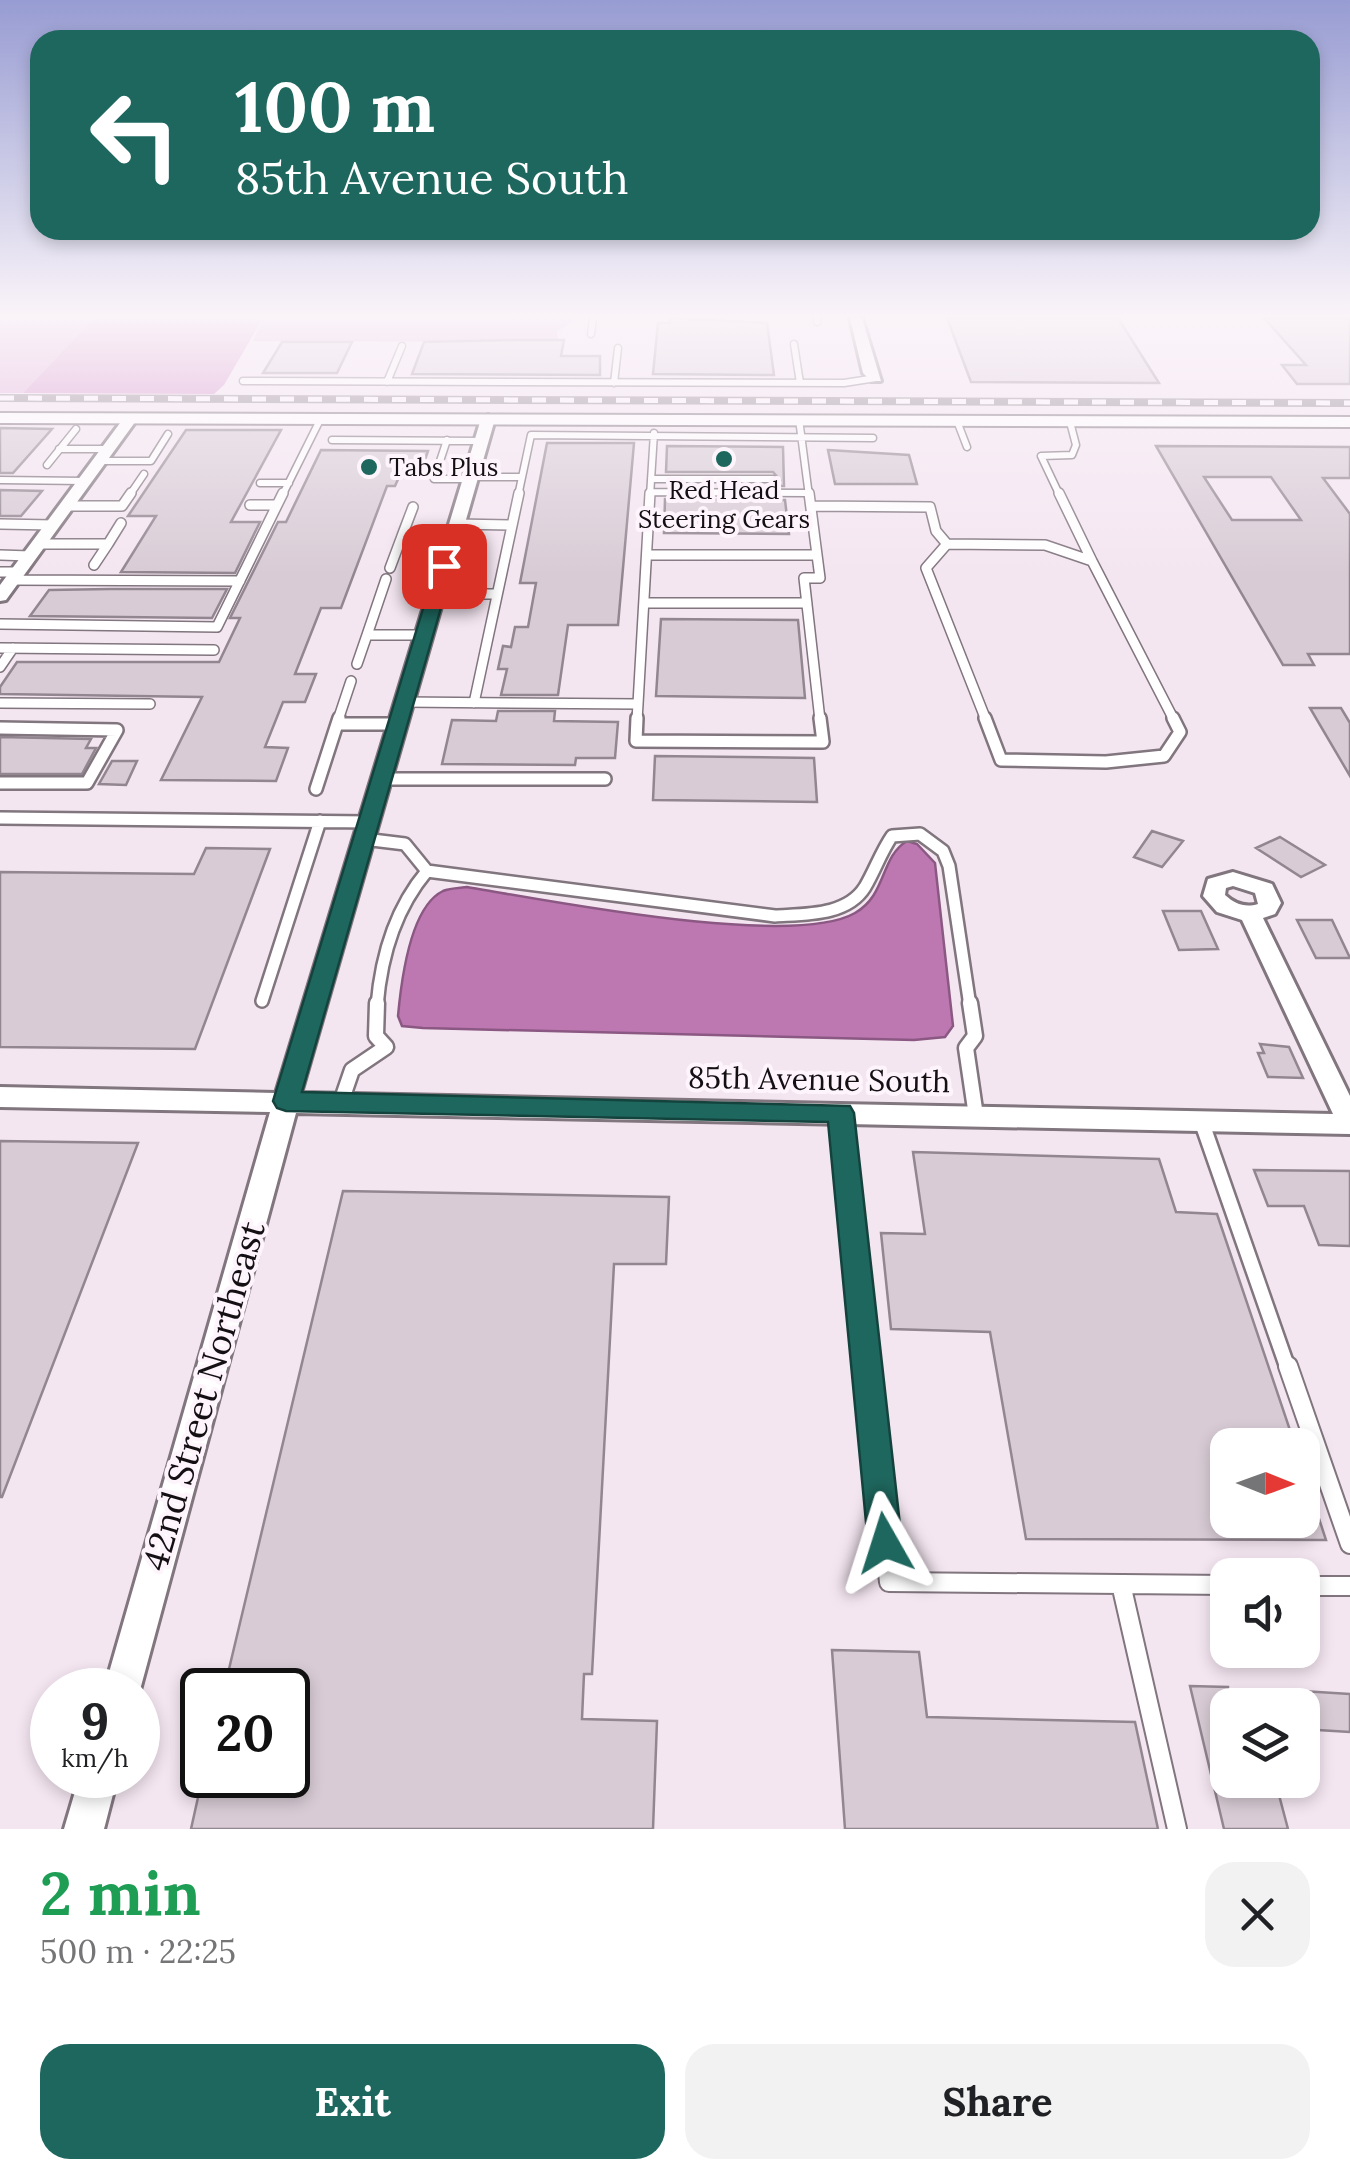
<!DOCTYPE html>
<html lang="en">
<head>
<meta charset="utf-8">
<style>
  :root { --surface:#fff; --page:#f2f2f2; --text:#202124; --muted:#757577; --accent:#1e675e }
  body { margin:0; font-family:Lora,serif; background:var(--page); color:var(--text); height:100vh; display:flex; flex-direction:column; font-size:38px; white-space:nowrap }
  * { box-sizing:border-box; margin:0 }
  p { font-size:32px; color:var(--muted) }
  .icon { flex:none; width:55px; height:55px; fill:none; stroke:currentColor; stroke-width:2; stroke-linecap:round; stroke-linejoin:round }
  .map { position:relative; height:1829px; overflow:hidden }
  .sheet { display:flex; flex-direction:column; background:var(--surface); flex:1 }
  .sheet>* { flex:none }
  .top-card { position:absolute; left:30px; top:30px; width:1290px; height:210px; border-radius:30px; box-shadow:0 5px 15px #0003; background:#1e675e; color:#fff; overflow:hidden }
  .needle { width:65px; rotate:91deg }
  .tools { position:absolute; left:1210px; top:1428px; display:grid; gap:20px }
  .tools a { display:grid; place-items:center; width:110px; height:110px; border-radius:20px; background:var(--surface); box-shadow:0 5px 15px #0003; font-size:50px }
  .speed { position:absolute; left:30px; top:1668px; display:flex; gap:20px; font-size:50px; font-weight:700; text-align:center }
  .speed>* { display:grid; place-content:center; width:130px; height:130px; border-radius:50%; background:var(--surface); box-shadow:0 5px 15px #0003; line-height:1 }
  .speed small { font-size:25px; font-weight:400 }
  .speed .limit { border:5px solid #111; border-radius:15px; background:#fff; color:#111 }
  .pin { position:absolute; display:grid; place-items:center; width:85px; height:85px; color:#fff; margin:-42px; border-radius:20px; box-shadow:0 5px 15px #0006 }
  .me { position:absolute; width:110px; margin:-55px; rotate:354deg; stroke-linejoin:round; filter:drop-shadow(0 0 8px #0008) }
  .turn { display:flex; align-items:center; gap:35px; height:210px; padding:0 40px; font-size:45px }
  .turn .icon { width:130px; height:130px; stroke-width:2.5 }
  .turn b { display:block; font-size:70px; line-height:85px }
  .round { display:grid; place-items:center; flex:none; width:105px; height:105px; border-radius:30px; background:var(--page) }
  .overview { display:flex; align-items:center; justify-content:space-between; height:170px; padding:0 40px }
  h1 { font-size:60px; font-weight:800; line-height:75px; color:#1e9e55 }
  .cta { display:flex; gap:20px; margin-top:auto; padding:20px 40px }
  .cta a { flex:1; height:115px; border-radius:30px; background:var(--accent); color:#fff; font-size:40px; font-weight:800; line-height:115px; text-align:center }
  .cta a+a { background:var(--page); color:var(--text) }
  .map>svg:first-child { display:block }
  .green { fill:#e0abd6 }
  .forest { fill:#d58ec8 }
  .water { fill:#bd78b1; stroke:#8a5882; stroke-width:2.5 }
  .building { fill:#d8cbd5; stroke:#928690; stroke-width:2.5; fill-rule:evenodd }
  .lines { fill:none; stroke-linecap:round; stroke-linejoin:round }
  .service-far4-casing { stroke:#81757e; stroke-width:9 }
  .service-far3-casing { stroke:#81757e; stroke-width:12 }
  .service-far2-casing { stroke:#81757e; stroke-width:16 }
  .service-far1-casing { stroke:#81757e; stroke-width:19 }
  .service-casing { stroke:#81757e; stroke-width:22 }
  .minor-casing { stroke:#81757e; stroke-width:6 }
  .tertiary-casing { stroke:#81757e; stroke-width:4 }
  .service-far4 { stroke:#fff; stroke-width:6 }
  .service-far3 { stroke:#fff; stroke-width:9 }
  .service-far2 { stroke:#fff; stroke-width:11 }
  .service-far1 { stroke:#fff; stroke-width:14 }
  .service { stroke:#fff; stroke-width:18 }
  .minor { fill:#fff; fill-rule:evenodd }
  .tertiary { fill:#fff; fill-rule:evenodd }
  .rail-casing { stroke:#8d838b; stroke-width:8 }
  .rail { stroke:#fef5fc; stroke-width:5; stroke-dasharray:14; stroke-linecap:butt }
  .route { fill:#1e675e; stroke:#14433d; stroke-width:2.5 }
  .poi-dot { fill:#1e675e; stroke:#fef5fc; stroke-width:4 }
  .labels { text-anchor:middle; stroke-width:8; stroke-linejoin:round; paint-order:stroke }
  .far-poi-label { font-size:25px; fill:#140f13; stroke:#fef5fc; text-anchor:start }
  .street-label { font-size:30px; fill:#140f13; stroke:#fef5fc }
  .near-street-label { font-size:35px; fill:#140f13; stroke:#fef5fc }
</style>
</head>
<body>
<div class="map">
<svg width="1350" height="1829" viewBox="0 0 1350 1829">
  <rect width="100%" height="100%" fill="#f4e6f1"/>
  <path class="green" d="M0,318H94L23,393H0Z
    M263,318H580L557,331L558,342L253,341Z"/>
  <path class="forest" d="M94,318H263L224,385L214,394L23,393Z"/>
  <path class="water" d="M907,841L917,844L935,863L953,1026L945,1037L914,1040L423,1028L402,1026L398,1016C401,983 410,907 443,891C450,888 460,888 467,887C546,900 792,949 855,913C887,895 880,857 907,841Z"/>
  <path class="building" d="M670,318L767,323L774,375L653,374L658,323H670Z
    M947,318H1118L1159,383L971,382Z
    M1264,318H1350V384H1297L1282,365H1306Z
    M515,340H564L561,356H600V375L412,374L424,342Z
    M282,342H352L337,373H263Z
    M0,428L52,429L13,473H0Z
    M186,430H281L231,522H260L235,573L121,572L156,516H128Z
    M547,443H634L618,625H568L558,695H501L507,669H498L503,646L511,647L515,627H528L536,583H520Z
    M667,446L783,447L784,486H769L780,480L773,472H666Z
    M1156,446L1350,447V478H1323L1350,514V654H1308L1314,665H1283ZM1204,477H1271L1301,520H1232Z
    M321,450L428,451L419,477H399L395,486H387L341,608H321L295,674H316L305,702H283L265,747L288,748L276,781L161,780L202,697L0,694V687L17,662H219L240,618H230L278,522H286Z
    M828,450L909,455L917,484H835Z
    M0,490L42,491L21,516H0Z
    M665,499L785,500L789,534L664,533Z
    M110,589H227L212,618L30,616L49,590Z
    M661,619L798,620L805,698L656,696Z
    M1310,708H1341L1350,723V776Z
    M498,711H555L554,721L618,722L615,758H576L575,765L442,764L452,720L496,721Z
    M0,737L91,739L86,748H96L82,774H0Z
    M655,756L814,758L817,802L653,800Z
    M112,761H137L126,785L99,784Z
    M1152,831L1183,841L1162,867L1134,857Z
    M1280,837L1325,865L1301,877L1256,848Z
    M206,848L270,849L195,1049L0,1047V872L194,874Z
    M1163,911H1201L1218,949L1179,950Z
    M1297,920H1332L1350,958H1316Z
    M1260,1044L1289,1047L1303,1078L1268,1077L1258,1053H1264Z
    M0,1141L138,1143L2,1497H0Z
    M913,1152L1159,1159L1176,1212L1217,1214L1295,1445H1228V1520H1302V1480L1306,1479L1326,1540L1026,1539L990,1332L891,1329L881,1233L925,1234Z
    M1254,1170L1350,1171V1246L1319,1245L1304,1206H1268Z
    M343,1191L669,1197L666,1264H614L592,1674H584L582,1719L657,1721L653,1829H191L203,1775H288V1690H224Z
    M832,1650L919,1652L927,1717L1135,1722L1158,1829H845Z
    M1190,1686L1228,1687V1780H1275L1288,1829H1224Z
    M1302,1691L1350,1694V1732L1302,1729Z"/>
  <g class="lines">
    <defs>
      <path id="service-far4" d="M817,318V322
        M591,334L593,318
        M794,344L800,383
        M243,381L844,383L876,378
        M387,382L402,346
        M614,383L618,348
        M799,419L809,496
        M957,421L967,447
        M332,440L481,441
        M447,440L434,479H470
        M59,449H109
        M100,461H151L168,434
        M47,465L76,429
        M471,477H521
        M651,479H773
        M0,480L85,481
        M260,483H289
        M650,492L809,493
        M129,496L144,474
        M282,496L321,418
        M518,496L531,435L873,438
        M650,496L654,433
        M1060,496L1041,456L1072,455L1076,445L1070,422"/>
      <path id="service-far3" d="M809,493L820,578H804L820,720
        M1059,493L1092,561
        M250,505H277
        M67,506H122L131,493
        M811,506L930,507L936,531L947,544
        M413,507L402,536L453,537
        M0,524L53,525
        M457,524L510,525
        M38,544H108L121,523
        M947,544L1045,545L1092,561L1174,720
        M947,544L926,568L986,720
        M0,555L30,556
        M647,555H817
        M94,565L108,544
        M390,568L402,536
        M0,572H18
        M386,579L367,635H424
        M12,580L240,581
        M436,594H496
        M644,603H807
        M0,624L217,627L283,493
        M0,648L214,650
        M357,664L367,635
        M0,667L13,648
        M404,702L638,704L650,493
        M0,703L150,704
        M474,703L519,493
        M338,720L351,681
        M637,720L638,704"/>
      <path id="service-far2" d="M637,718L636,741L823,742L820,718
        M985,718L1001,760L1106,762L1164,756L1180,732L1173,718
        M337,724L339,718
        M0,728L117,730L87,783H0
        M382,779H605
        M316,789L337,724H398
        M0,818L369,822
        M364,839L405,844L427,871L775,916C805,914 847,916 865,887C875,870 881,852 892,836L920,834L943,851L949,866L970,1006
        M262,1001L320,821
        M377,1006C381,957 395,909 427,871"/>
      <path id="service-far1" d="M970,1003L975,1036L966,1048L976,1116
        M341,1102L352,1070L386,1047L376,1036L377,1003
        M841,1113L867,1369
        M1201,1120L1288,1369"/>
      <path id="service" d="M867,1366L889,1582L1228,1585
        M1288,1366L1350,1544
        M1121,1584L1177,1829
        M1302,1586H1350"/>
      <path id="minor" d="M850,318H862L881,381H871L863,373Z
        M126,415L138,418L6,600L0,601V585Z
        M488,415L495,419L301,1093L1333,1114L1242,920L1217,912L1203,896L1208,879L1233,872L1272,884L1281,903L1275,914L1263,918L1350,1096V1134L296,1113L140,1690L138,1697V1690H104L270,1112L0,1107V1087L276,1093L481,419ZM1233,886L1255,893L1258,904C1245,908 1235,904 1225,895L1226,888Z
        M80,1775H118L104,1829H64Z"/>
      <path id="tertiary" d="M0,413L1350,417V427L0,423Z"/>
    </defs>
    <use href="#service-far4" class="service-far4-casing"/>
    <use href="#service-far3" class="service-far3-casing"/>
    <use href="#service-far2" class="service-far2-casing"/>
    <use href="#service-far1" class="service-far1-casing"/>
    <use href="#service" class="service-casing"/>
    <use href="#minor" class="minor-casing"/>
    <use href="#tertiary" class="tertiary-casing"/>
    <use href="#service-far4" class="service-far4"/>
    <use href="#service-far3" class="service-far3"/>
    <use href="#service-far2" class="service-far2"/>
    <use href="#service-far1" class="service-far1"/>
    <use href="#service" class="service"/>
    <use href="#minor" class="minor"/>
    <use href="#tertiary" class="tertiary"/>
    <defs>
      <path id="rail" d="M0,398L1350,403"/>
    </defs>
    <use href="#rail" class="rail-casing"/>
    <use href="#rail" class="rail"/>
  </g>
  <linearGradient id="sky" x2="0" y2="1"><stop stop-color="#979cd2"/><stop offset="0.55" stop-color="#faf4f9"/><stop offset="1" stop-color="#faf4f9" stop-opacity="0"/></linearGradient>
  <rect width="1350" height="574" fill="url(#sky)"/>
  <path class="route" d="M444,561L453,566L302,1092L850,1106L854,1113L902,1543L897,1555L885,1560L873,1555L868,1543L828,1122L286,1111L277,1108L273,1101L436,566Z"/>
  <g class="poi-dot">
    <circle cx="724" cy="459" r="10"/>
    <circle cx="369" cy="467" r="10"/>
  </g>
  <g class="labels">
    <g class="far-poi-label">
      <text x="389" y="476">Tabs Plus</text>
      <text x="724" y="499" text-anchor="middle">Red Head<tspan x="724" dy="29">Steering Gears</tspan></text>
    </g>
    <g class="street-label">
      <text transform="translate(819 1080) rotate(1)" y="10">85th Avenue South</text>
    </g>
    <g class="near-street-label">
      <text transform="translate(204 1396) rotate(-74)" y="12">42nd Street Northeast</text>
    </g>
  </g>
</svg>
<div class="tools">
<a><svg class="needle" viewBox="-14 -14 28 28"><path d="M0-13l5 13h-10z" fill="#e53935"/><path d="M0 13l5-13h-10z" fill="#757577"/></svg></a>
<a><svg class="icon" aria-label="sound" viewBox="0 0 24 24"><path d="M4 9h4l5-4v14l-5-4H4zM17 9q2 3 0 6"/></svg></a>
<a><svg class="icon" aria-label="layers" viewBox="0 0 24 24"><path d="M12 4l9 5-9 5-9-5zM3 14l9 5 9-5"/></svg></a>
</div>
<div class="speed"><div>9<small>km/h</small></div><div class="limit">20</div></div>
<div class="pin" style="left:444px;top:566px;background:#d93025"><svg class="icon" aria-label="arrive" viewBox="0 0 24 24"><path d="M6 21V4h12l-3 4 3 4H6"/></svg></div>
<svg class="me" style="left:885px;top:1543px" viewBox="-20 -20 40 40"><path d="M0-17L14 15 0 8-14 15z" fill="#1e675e" stroke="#fff" stroke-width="4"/></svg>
<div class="top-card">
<div class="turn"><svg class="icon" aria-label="left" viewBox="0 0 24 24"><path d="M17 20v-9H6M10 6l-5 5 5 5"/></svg><div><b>100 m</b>85th Avenue South</div></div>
</div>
</div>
<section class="sheet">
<div class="overview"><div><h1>2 min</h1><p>500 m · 22:25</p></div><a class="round"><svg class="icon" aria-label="close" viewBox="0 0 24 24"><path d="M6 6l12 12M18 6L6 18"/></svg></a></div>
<div class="cta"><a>Exit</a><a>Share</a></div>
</section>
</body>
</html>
